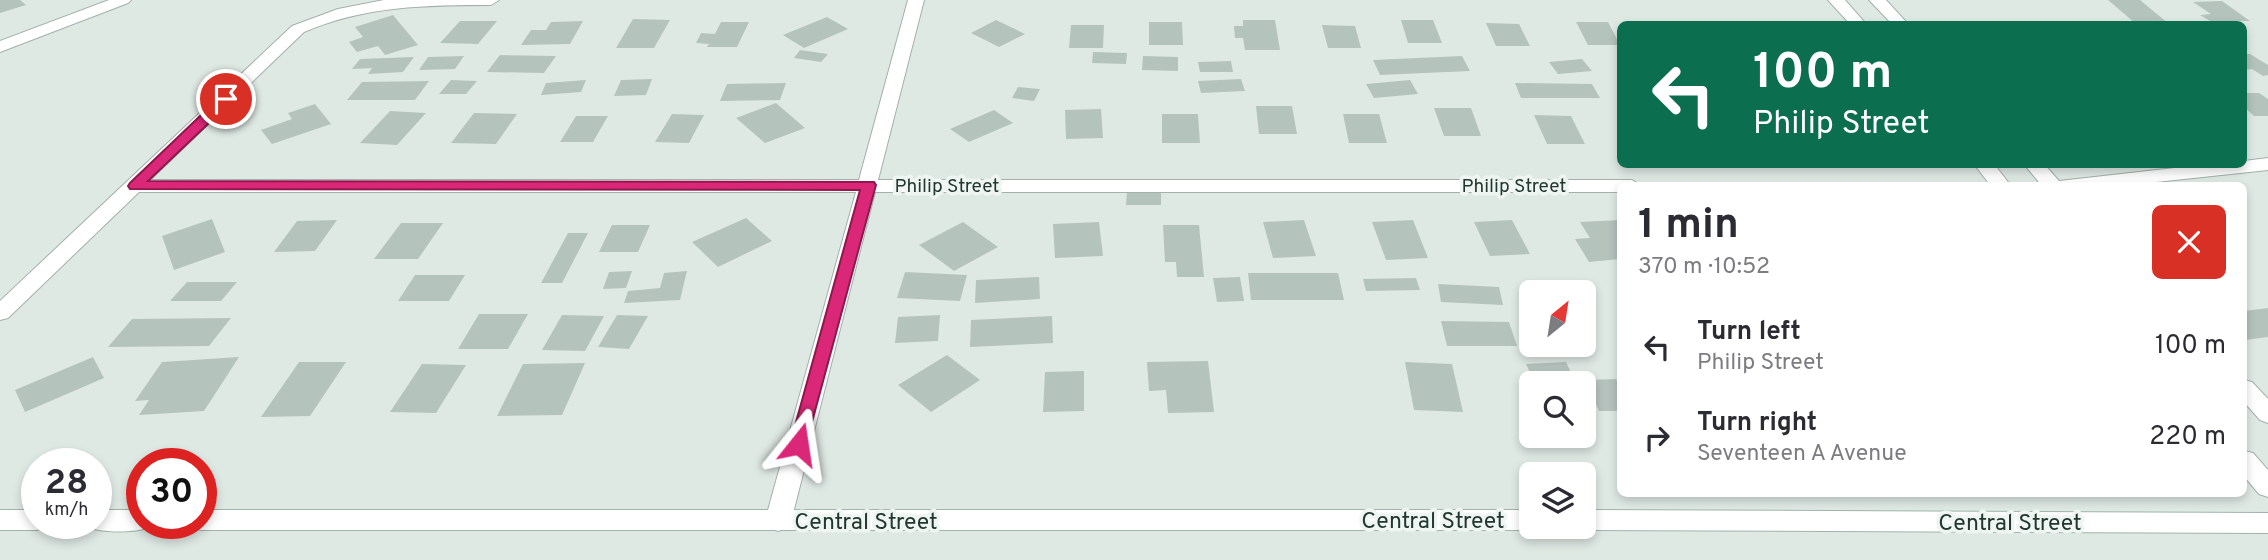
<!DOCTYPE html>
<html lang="en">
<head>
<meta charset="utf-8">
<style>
  :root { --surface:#fff; --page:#f2f2f3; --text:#2b2b33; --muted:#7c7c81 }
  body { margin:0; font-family:Overpass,sans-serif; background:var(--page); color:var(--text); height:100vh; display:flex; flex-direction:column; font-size:26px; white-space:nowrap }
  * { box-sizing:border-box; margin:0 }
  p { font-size:23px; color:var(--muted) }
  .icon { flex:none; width:38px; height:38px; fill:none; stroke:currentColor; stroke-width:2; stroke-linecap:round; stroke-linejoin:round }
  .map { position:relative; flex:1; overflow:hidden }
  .side { position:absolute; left:1617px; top:182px; width:630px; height:315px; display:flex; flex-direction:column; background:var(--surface); border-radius:10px; box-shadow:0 4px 10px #0003 }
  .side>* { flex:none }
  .guide { position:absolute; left:1617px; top:21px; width:630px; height:147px; border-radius:10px; box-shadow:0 4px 10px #0003; background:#0b6e4f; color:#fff; overflow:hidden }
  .needle { width:46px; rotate:30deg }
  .fabs { position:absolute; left:1519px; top:280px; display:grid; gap:14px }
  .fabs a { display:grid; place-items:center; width:77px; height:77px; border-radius:10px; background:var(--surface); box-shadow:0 4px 10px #0003; font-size:35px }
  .speed { position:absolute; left:21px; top:448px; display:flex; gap:14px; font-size:35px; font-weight:700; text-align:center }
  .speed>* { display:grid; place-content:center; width:91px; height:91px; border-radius:50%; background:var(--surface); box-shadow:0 4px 10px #0003; line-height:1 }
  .speed small { font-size:18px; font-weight:400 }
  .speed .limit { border:10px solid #d22; background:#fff; color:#111 }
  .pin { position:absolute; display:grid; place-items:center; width:60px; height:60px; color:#fff; margin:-30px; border:4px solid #fff; border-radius:50%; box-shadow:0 2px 7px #0007 }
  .me { position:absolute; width:77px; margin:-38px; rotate:15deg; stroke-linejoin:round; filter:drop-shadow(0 0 5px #0008) }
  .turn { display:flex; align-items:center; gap:24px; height:147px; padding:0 21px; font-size:32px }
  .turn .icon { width:91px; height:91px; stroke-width:2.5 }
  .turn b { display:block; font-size:49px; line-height:60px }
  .round { display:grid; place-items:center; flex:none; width:74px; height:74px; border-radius:10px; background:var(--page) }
  .headline { display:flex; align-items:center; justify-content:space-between; height:119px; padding:0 21px }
  h1 { font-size:42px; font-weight:700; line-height:52px }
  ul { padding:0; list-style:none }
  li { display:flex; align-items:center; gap:21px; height:91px; padding:0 21px }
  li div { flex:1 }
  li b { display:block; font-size:26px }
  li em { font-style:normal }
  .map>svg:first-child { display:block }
  .building { fill:#b5c3bd }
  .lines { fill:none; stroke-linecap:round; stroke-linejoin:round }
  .minor-casing { stroke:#a3b0ab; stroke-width:2 }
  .secondary-casing { stroke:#a0b3ac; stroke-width:2 }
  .minor { fill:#fff; fill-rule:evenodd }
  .secondary { fill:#fff; fill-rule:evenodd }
  .route { fill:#db2777; stroke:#8e194d; stroke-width:2 }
  .labels { text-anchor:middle; stroke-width:7; stroke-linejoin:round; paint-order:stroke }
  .street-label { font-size:19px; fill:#223731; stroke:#eff6f2 }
  .near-street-label { font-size:23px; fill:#223731; stroke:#eff6f2 }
</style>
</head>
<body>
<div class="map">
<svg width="2268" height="560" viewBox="0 0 2268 560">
  <rect width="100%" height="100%" fill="#dfe9e4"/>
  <path class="building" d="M0,0H20L26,5L0,13Z
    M2108,0H2140L2169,24L2135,23Z
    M2222,1L2250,21H2210L2200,15L2211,14L2193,2Z
    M393,15L418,45L385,55L378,46L357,52L349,42L363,37L355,27Z
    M827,17L848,29L804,48L783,35Z
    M633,19L670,20L654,48H616Z
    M996,20L1025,34L999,47L971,33Z
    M1243,20H1275L1280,50H1245L1243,38H1235L1234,26H1243Z
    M1401,20H1433L1442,43H1408Z
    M460,21H497L478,44L440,43Z
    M583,21L570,44L521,45L531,30H546L551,22Z
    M721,22H749L737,47H707L709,44L696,43L701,33L715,34Z
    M1149,22H1182L1183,45H1149Z
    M1576,22H1608L1620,45H1588Z
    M1486,23L1519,24L1530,46H1496Z
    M1071,25H1104L1103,48H1069Z
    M1322,25L1355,26L1361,48H1328Z
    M800,50L828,54L821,62L794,58Z
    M1093,52L1127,53L1126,64L1092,63Z
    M2244,54H2250L2268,65V75L2263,76L2252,69L2244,70Z
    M500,55L556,56L544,73L487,72Z
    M464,56L455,69L419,70L428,57Z
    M1143,56L1178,57V71L1142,70Z
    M1462,56L1470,71L1380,75L1373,60Z
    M414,57L403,72L368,74L372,68L352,69L360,59Z
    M1582,59L1592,71L1558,74L1549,62Z
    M1231,61L1233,72H1200L1198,62Z
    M652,79L646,95L614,96L621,80Z
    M1241,79L1245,91L1201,93L1198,81Z
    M451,80L477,81L466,94H439Z
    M586,80L581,92L541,95L546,83Z
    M1410,80L1418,94L1374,98L1366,84Z
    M429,81L415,100H347L362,82Z
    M786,83L780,100L720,101L727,84Z
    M1515,83L1592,84L1600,98H1521Z
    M1018,87L1040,89L1034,101L1012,98Z
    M2244,93H2259L2268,99V116H2254L2244,107Z
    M776,103L805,128L765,143L736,118Z
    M315,104L331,124L272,144L261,130L292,119L288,113Z
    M1256,106H1292L1297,134H1259Z
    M1434,108H1471L1481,136H1444Z
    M1101,109L1103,138L1066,139L1065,110Z
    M994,110L1013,123L969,142L950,129Z
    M390,111L426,113L397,145L360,143Z
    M474,113L517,114L496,144L451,143Z
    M672,114L704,115L689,143L655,142Z
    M1162,114H1198L1200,143H1162Z
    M1343,114H1379L1387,143H1349Z
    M1534,115L1571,116L1585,144H1547Z
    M576,116H608L593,142H560Z
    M1127,191L1161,192V205H1126Z
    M746,218L772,241L718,267L692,242Z
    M212,219L225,252L174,270L162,236Z
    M337,220L315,251L274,252L297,221Z
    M1304,220L1316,256L1273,258L1263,222Z
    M1413,220L1428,258L1386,260L1372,222Z
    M1512,220L1530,254L1490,256L1474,222Z
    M1620,220V259L1589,262L1575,239L1590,238L1580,222Z
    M963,222L998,247L954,271L919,245Z
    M1099,222L1103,256L1055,258L1053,224Z
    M401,223H443L418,259H374Z
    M612,225H650L638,252H599Z
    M1163,225H1199L1204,277H1177L1176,262H1165Z
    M568,233H588L562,283H541Z
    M632,271L626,288L603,289L609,272Z
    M687,271L680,300L624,303L628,291L660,288L664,273Z
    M905,272L967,275L960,301L897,298Z
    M1248,273H1338L1344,300H1251Z
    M415,275H465L449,301H398Z
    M1039,277L1040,299L975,303L976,280Z
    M1240,277L1244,301L1217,302L1213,278Z
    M1416,278L1420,290L1366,291L1363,279Z
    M187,282H237L221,301H170Z
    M1438,284L1499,287L1503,305L1441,302Z
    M2268,308V337L2245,340L2244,311Z
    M479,314H528L508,349H458Z
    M562,315L604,316L585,351L542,350Z
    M617,315L648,316L629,349L598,347Z
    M940,315L938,341L895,343L898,317Z
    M1052,316L1053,343L970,347L971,320Z
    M231,318L209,346L108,347L132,319Z
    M1441,321L1509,322L1517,346H1447Z
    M947,355L980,380L931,412L898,385Z
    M93,357L104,378L25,412L15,390Z
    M239,357L204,411L139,415L149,400L135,401L162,362Z
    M1208,361L1214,412L1168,413L1166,390L1149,391L1147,362Z
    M299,362H346L310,416L261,417Z
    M1405,362L1452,364L1463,412L1414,410Z
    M1566,362L1576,383H1535L1526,364Z
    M585,363L562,415L497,416L523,364Z
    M422,364L466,365L436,413L390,412Z
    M1084,371V411L1043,412L1045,372Z
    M1616,379L1620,388V411H1599L1585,380Z"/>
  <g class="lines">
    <defs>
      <path id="minor" d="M109,0H131L128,3L0,52V41Z
        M384,0H499L491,5C426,5 364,6 304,32L150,180H859L908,0H924L878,180H1632L1641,186H1620V192H875L791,521L787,528L778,531L769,528L765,521L856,192H139L8,318L0,320V301L292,26L338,9Z
        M1828,0H1845L1866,24H1850Z
        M1869,0H1886L1908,24H1892Z
        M2268,158V170L2119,186H2042L2024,164H2044L2059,181L2210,164H2244V161Z
        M1974,164H1994L2011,186H1991Z
        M2244,380L2252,382L2268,399V423L2260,420L2244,402Z
        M2244,451L2253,453L2268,470V497L2259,494L2244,476Z"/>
      <path id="secondary" d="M0,510H37V523H48L46,527L37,530H0Z
        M96,510H142V523H153L151,527C133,533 105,533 87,527L85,523H96Z
        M201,510H1531V527H1540L1531,530H201L192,527L190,523H201Z
        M1584,510L2268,513V533L1584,530L1575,527H1584Z"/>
    </defs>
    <use href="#minor" class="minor-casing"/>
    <use href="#secondary" class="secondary-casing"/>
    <use href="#minor" class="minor"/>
    <use href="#secondary" class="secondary"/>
  </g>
  <path class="route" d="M226,95L231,96V102L148,181L874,182L876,185L805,448H792L790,444L860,190L130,189L128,186L130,183L221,96Z"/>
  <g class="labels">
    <g class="street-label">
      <text x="947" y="192">Philip Street</text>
      <text x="1514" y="192">Philip Street</text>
    </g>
    <g class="near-street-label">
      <text x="1433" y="528">Central Street</text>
      <text x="866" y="529">Central Street</text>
      <text x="2010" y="530">Central Street</text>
    </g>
  </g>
</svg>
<div class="fabs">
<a><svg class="needle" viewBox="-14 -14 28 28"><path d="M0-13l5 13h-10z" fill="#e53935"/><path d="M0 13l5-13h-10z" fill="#7c7c81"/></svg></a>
<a><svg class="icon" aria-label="search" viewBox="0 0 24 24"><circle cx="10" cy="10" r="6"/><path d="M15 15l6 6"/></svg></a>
<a><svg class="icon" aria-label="layers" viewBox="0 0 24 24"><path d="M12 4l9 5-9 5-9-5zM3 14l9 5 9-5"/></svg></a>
</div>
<div class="speed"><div>28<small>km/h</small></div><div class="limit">30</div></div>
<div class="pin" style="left:226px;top:99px;background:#d93025"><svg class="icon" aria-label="arrive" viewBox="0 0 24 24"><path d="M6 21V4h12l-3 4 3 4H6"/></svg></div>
<svg class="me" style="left:799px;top:444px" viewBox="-20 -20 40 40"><path d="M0-17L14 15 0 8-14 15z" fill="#db2777" stroke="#fff" stroke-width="4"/></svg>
<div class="guide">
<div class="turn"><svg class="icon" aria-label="left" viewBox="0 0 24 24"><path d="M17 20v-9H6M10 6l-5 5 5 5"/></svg><div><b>100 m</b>Philip Street</div></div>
</div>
<section class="side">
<div class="headline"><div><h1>1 min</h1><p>370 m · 10:52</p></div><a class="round" style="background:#d93025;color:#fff"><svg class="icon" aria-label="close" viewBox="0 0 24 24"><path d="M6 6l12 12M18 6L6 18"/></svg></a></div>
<ul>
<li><svg class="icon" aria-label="left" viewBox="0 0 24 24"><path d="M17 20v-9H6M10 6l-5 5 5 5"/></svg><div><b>Turn left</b><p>Philip Street</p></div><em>100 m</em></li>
<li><svg class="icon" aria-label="right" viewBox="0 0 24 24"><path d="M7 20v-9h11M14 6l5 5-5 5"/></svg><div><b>Turn right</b><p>Seventeen A Avenue</p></div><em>220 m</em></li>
</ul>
</section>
</div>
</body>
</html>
